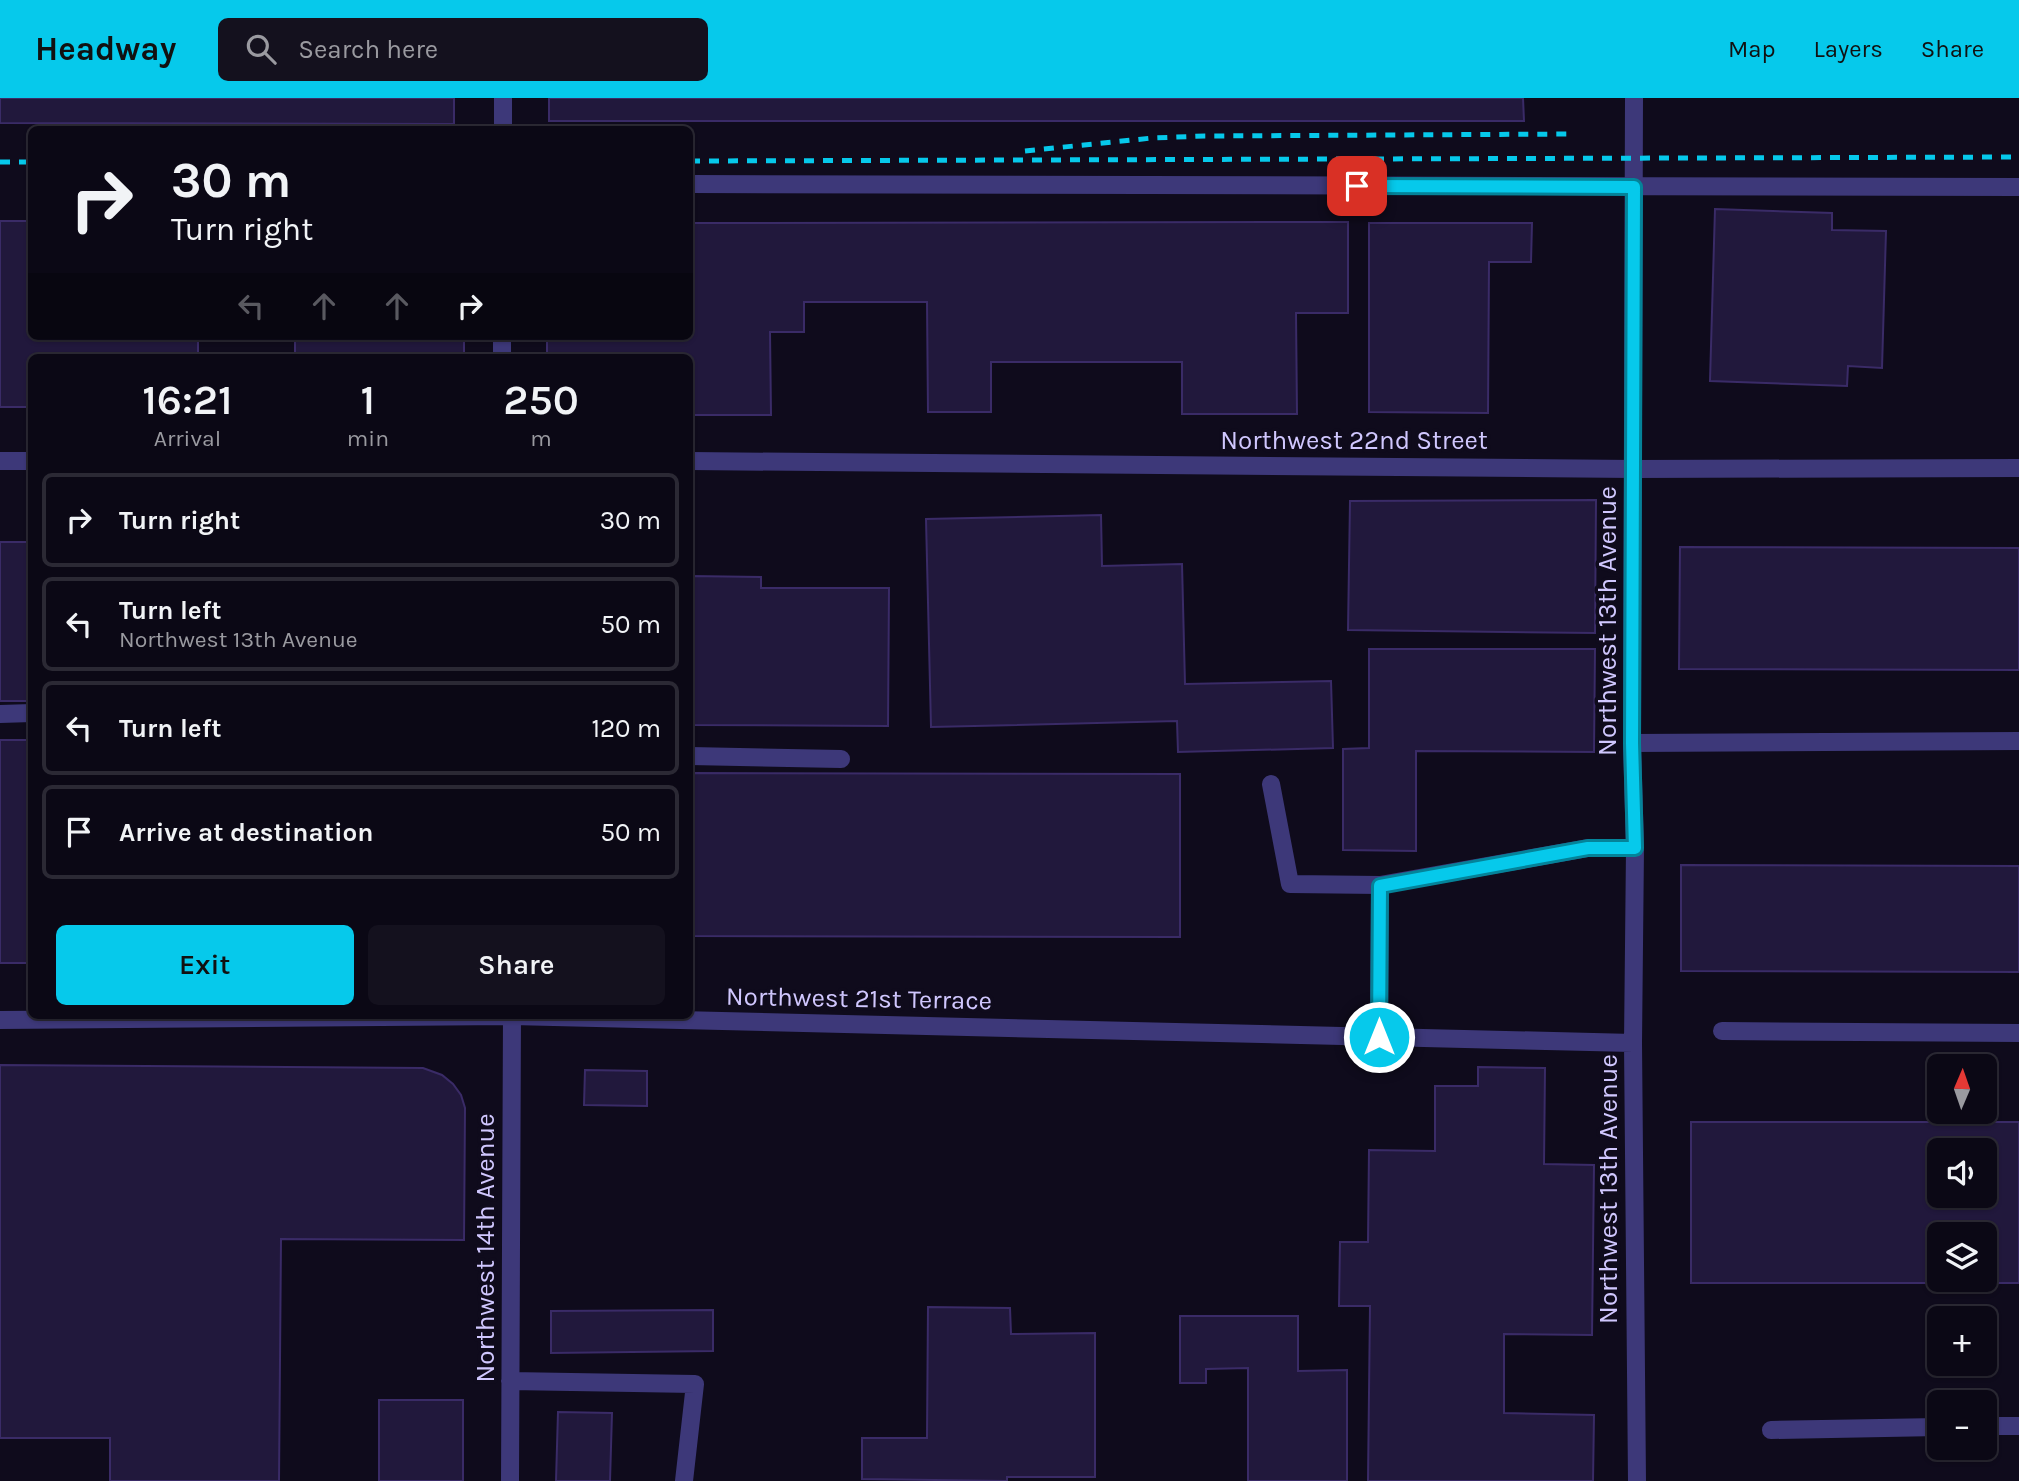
<!DOCTYPE html>
<html lang="en">
<head>
<meta charset="utf-8">
<style>
  :root { --surface:#0b0815; --page:#14111e; --text:#f1f3f6; --muted:#9a9aa0; --line:#2b2934; --accent:#06c9eb }
  body { margin:0; font-family:Karla,sans-serif; background:var(--page); color:var(--text); height:100vh; display:flex; flex-direction:column; font-size:26px; white-space:nowrap }
  * { box-sizing:border-box; margin:0 }
  p { font-size:23px; color:var(--muted) }
  .icon { flex:none; width:38px; height:38px; fill:none; stroke:currentColor; stroke-width:2; stroke-linecap:round; stroke-linejoin:round }
  .map { position:relative; flex:1; overflow:hidden }
  .sheet { position:absolute; left:28px; top:256px; width:665px; height:665px; display:flex; flex-direction:column; background:var(--surface); border-radius:10px; box-shadow:0 2px 5px #0004,0 0 0 2px var(--line) }
  .sheet>* { flex:none }
  .hud { position:absolute; left:28px; top:28px; width:665px; height:214px; border-radius:10px; box-shadow:0 2px 5px #0004,0 0 0 2px var(--line); background:#0b0815; color:var(--text); overflow:hidden }
  .needle { width:46px; rotate:2deg }
  .fabs { position:absolute; left:1927px; top:956px; display:grid; gap:14px }
  .fabs a { display:grid; place-items:center; width:70px; height:70px; border-radius:10px; background:var(--surface); box-shadow:0 2px 5px #0004,0 0 0 2px var(--line); font-size:35px }
  .pin { position:absolute; display:grid; place-items:center; width:60px; height:60px; color:#fff; margin:-30px; border-radius:14px; box-shadow:0 4px 10px #0006 }
  .me { position:absolute; width:77px; margin:-38px; rotate:0deg; stroke-linejoin:round; filter:drop-shadow(0 0 5px #0008) }
  .turn { display:flex; align-items:center; gap:24px; height:147px; padding:0 28px; font-size:32px }
  .turn .icon { width:91px; height:91px; stroke-width:2.5 }
  .turn b { display:block; font-size:49px; line-height:60px }
  .lanes { display:flex; align-items:center; height:66px; padding:0 28px; background:#0003; justify-content:center; gap:35px; direction:ltr }
  .lanes .off { opacity:.35 }
  .eta { display:flex; justify-content:space-evenly; align-items:center; height:119px; text-align:center }
  .eta b { font-size:42px; font-weight:600; line-height:49px }
  .button { display:flex; gap:14px; margin-top:auto; padding:14px 28px }
  .button a { flex:1; height:80px; border-radius:10px; background:var(--accent); color:#111; font-size:28px; font-weight:600; line-height:80px; text-align:center }
  .button a+a { background:var(--page); color:var(--text) }
  ul { padding:0; list-style:none }
  li { display:flex; align-items:center; gap:21px; height:94px; margin:0 14px 10px; padding:0 14px; border:4px solid var(--line); border-radius:10px }
  li div { flex:1 }
  li b { display:block; font-size:26px }
  li em { font-style:normal }
  header { display:flex; align-items:center; gap:42px; box-sizing:border-box; height:98px; padding:0 35px; background:var(--accent); color:#111 }
  header strong { font-size:33px }
  nav { display:flex; gap:38px; margin-inline-start:auto; font-size:24px }
  .search { width:490px; height:63px; background:var(--page); display:flex; align-items:center; gap:18px; box-sizing:border-box; padding:0 24px; border-radius:10px; color:var(--muted); font-size:26px }
  .map>svg:first-child { display:block }
  .building { fill:#21183c; stroke:#3a2b67; stroke-width:2; fill-rule:evenodd }
  .lines { fill:none; stroke-linecap:round; stroke-linejoin:round }
  .minor { stroke:#3d3879; stroke-width:18 }
  .rail { stroke:#06c9eb; stroke-width:5; stroke-dasharray:10 9; stroke-linecap:butt }
  .route-casing { stroke:#048399; stroke-width:18 }
  .route { stroke:#06c9eb; stroke-width:12 }
  .labels { text-anchor:middle; stroke-width:7; stroke-linejoin:round; paint-order:stroke }
  .street-label { font-size:26px; fill:#d0c7fe; stroke:#0f0b1c }
</style>
</head>
<body>
<header>
<strong>Headway</strong>
<div class="search"><svg class="icon" aria-label="search" viewBox="0 0 24 24"><circle cx="10" cy="10" r="6"/><path d="M15 15l6 6"/></svg>Search here</div>
<nav><a>Map</a><a>Layers</a><a>Share</a></nav>
</header>
<div class="map">
<svg width="2019" height="1383" viewBox="0 0 2019 1383">
  <rect width="100%" height="100%" fill="#0f0b1c"/>
  <path class="building" d="M0,0H454V26L0,25Z
    M549,0H1523L1524,23H549Z
    M1715,111L1832,115V132L1886,133L1882,270L1848,268L1847,288L1710,283Z
    M0,123H32V238H198V259H32V309H0Z
    M1348,124V215H1296L1297,316H1182V264H991V314H928L927,204H804V234H770L771,317H690V259H547V238H690V125Z
    M1369,125H1532L1531,164H1489L1488,315L1369,314Z
    M295,238H464V259H295Z
    M1596,402L1595,535L1348,532L1350,403Z
    M1101,417L1102,468L1182,466L1185,586L1331,583L1333,650L1178,654L1177,623L931,629L926,421Z
    M0,444H32V603H0Z
    M1680,449L2019,450V572L1679,571Z
    M690,478L761,479V490H889L888,628L690,627Z
    M1369,551H1595L1594,654L1416,653V753L1343,752V651L1369,650Z
    M0,642H32V865H0Z
    M690,675L1180,676V839L690,838Z
    M1681,767L2019,768V874L1681,873Z
    M0,967L423,970L442,977L453,986L461,997L465,1010L464,1142L281,1141L279,1383H110V1340H0Z
    M1478,969L1545,970L1544,1066L1594,1067L1592,1237L1504,1236V1315L1594,1317L1593,1383H1368L1370,1208H1339L1340,1144H1368L1369,1052L1435,1053V988H1478Z
    M585,972L647,973V1008L584,1007Z
    M1691,1024H2019V1185H1691ZM1939,1052H1984V1097H1939ZM1939,1136H1984V1181H1939Z
    M928,1209L1010,1210L1011,1236L1095,1235V1379H1007V1383L862,1381V1340H927Z
    M713,1212V1253L551,1255V1213Z
    M1180,1218H1298V1273L1347,1272V1383H1248V1270L1206,1271V1285H1180Z
    M379,1302H463V1383H379Z
    M558,1314L612,1315L610,1383H556Z"/>
  <g class="lines">
    <path class="minor" d="M1634,0L1632,645L1635,750L1633,945L1637,1383
      M503,32V0
      M690,86L2019,89
      M502,259V238
      M0,363H32
      M690,363L1634,371L2019,370
      M0,616L32,615
      M1632,645L2019,643
      M690,658L841,661
      M1271,686L1290,786L1380,787
      M0,922L512,918L1633,945
      M1722,933L2019,935
      M1379,939L1380,787L1588,750H1635
      M510,1283L695,1286L684,1383
      M1984,1328H2019
      M1771,1332L1939,1329
      M510,1383L512,917"/>
    <path class="rail" d="M1025,53L1152,40L1205,38L1574,36
      M690,63L2019,59
      M0,64H32"/>
  </g>
  <g class="lines">
    <defs>
      <path id="route" d="M1357,88L1634,89L1632,645L1635,750H1588L1380,788L1379,939"/>
    </defs>
    <use href="#route" class="route-casing"/>
    <use href="#route" class="route"/>
  </g>
  <g class="labels">
    <g class="street-label">
      <text x="1354" y="351">Northwest 22nd Street</text>
      <text transform="translate(1607 523) rotate(-90)" y="9">Northwest 13th Avenue</text>
      <text transform="translate(859 900) rotate(1)" y="9">Northwest 21st Terrace</text>
      <text transform="translate(1608 1091) rotate(-90)" y="9">Northwest 13th Avenue</text>
      <text transform="translate(485 1150) rotate(-90)" y="9">Northwest 14th Avenue</text>
    </g>
  </g>
</svg>
<div class="fabs">
<a><svg class="needle" viewBox="-14 -14 28 28"><path d="M0-13l5 13h-10z" fill="#e53935"/><path d="M0 13l5-13h-10z" fill="#9a9aa0"/></svg></a>
<a><svg class="icon" aria-label="sound" viewBox="0 0 24 24"><path d="M4 9h4l5-4v14l-5-4H4zM17 9q2 3 0 6"/></svg></a>
<a><svg class="icon" aria-label="layers" viewBox="0 0 24 24"><path d="M12 4l9 5-9 5-9-5zM3 14l9 5 9-5"/></svg></a>
<a>+</a>
<a>−</a>
</div>
<div class="pin" style="left:1357px;top:88px;background:#d93025"><svg class="icon" aria-label="arrive" viewBox="0 0 24 24"><path d="M6 21V4h12l-3 4 3 4H6"/></svg></div>
<svg class="me" style="left:1379px;top:939px" viewBox="-20 -20 40 40"><circle r="17" fill="#06c9eb" stroke="#fff" stroke-width="3"/><path d="M0-11L8 9 0 5-8 9z" fill="#fff"/></svg>
<div class="hud">
<div class="turn"><svg class="icon" aria-label="right" viewBox="0 0 24 24"><path d="M7 20v-9h11M14 6l5 5-5 5"/></svg><div><b>30 m</b>Turn right</div></div>
<div class="lanes"><svg class="icon off" aria-label="left" viewBox="0 0 24 24"><path d="M17 20v-9H6M10 6l-5 5 5 5"/></svg><svg class="icon off" aria-label="ahead" viewBox="0 0 24 24"><path d="M12 20V5M6 11l6-6 6 6"/></svg><svg class="icon off" aria-label="ahead" viewBox="0 0 24 24"><path d="M12 20V5M6 11l6-6 6 6"/></svg><svg class="icon" aria-label="right" viewBox="0 0 24 24"><path d="M7 20v-9h11M14 6l5 5-5 5"/></svg></div>
</div>
<section class="sheet">
<div class="eta">
<div><b>16:21</b><p>Arrival</p></div>
<div><b>1</b><p>min</p></div>
<div><b>250</b><p>m</p></div>
</div>
<ul>
<li><svg class="icon" aria-label="right" viewBox="0 0 24 24"><path d="M7 20v-9h11M14 6l5 5-5 5"/></svg><div><b>Turn right</b></div><em>30 m</em></li>
<li><svg class="icon" aria-label="left" viewBox="0 0 24 24"><path d="M17 20v-9H6M10 6l-5 5 5 5"/></svg><div><b>Turn left</b><p>Northwest 13th Avenue</p></div><em>50 m</em></li>
<li><svg class="icon" aria-label="left" viewBox="0 0 24 24"><path d="M17 20v-9H6M10 6l-5 5 5 5"/></svg><div><b>Turn left</b></div><em>120 m</em></li>
<li><svg class="icon" aria-label="arrive" viewBox="0 0 24 24"><path d="M6 21V4h12l-3 4 3 4H6"/></svg><div><b>Arrive at destination</b></div><em>50 m</em></li>
</ul>
<div class="button"><a>Exit</a><a>Share</a></div>
</section>
</div>
</body>
</html>
